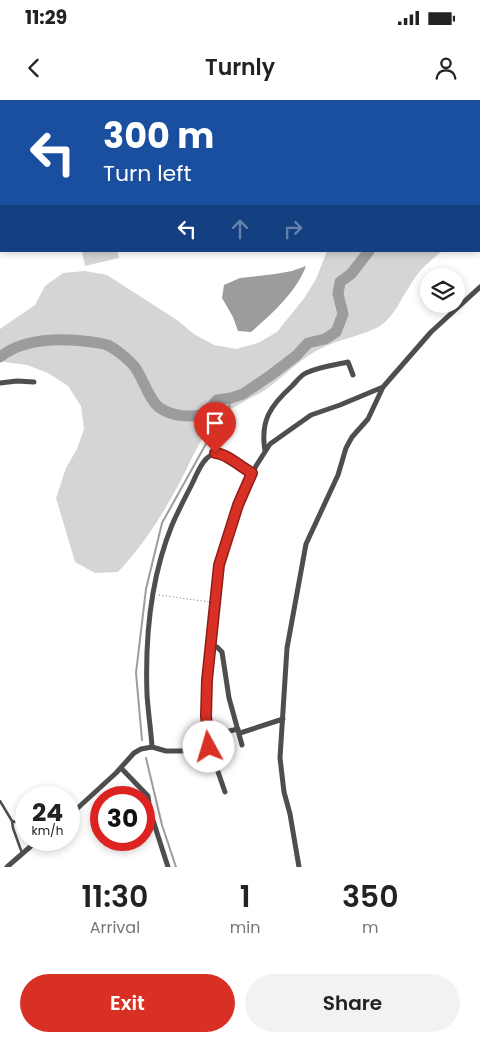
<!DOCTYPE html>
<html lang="en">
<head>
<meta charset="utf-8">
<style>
  :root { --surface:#fff; --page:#f2f2f2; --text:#222; --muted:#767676; --accent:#d93025 }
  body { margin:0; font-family:Poppins,sans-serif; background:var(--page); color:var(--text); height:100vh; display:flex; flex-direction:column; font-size:19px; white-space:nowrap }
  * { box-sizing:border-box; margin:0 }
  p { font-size:16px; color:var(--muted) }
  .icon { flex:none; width:28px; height:28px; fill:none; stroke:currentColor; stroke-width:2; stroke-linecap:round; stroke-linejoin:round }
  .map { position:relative; height:767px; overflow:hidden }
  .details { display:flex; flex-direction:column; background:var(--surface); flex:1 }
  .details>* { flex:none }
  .top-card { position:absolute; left:0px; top:0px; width:480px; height:152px; box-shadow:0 2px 8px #0003; background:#1a4fa0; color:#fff; overflow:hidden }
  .buttons { position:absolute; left:420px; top:168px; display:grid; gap:10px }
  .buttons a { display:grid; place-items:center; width:45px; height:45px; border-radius:50%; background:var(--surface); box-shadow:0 2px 8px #0003; font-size:25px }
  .speed { position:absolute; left:15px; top:686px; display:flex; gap:10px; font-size:25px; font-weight:700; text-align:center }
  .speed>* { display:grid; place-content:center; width:65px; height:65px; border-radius:50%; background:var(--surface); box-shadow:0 2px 8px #0003; line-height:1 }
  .speed small { font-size:12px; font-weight:400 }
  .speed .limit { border:8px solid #d22; background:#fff; color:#111 }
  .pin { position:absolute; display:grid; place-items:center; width:42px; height:42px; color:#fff; margin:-51px -21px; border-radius:50% 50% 50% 0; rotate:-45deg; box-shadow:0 0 5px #0007 }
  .pin .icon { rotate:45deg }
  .me { position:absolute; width:55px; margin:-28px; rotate:354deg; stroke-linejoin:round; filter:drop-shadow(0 0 4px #0008) }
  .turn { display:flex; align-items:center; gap:18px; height:105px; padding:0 20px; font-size:22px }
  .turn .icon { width:65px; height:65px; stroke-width:2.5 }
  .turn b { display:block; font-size:35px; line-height:42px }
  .lanes { display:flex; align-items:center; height:48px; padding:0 20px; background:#0003; justify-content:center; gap:25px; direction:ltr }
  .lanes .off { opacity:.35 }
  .eta { display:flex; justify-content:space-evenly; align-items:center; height:85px; text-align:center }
  .eta b { font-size:30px; font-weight:600; line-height:35px }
  .button { display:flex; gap:10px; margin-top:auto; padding:10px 20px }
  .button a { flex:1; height:58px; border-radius:30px; background:var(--accent); color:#fff; font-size:20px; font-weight:600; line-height:58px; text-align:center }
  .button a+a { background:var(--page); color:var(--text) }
  .status { display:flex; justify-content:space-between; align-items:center; height:35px; padding:0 25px; background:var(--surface); direction:ltr }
  .status svg { height:14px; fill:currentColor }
  header { display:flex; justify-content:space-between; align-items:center; height:65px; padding:0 20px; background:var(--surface); font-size:22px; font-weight:600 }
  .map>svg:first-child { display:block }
  .green { fill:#d5d5d5 }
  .water { fill:#9c9c9c }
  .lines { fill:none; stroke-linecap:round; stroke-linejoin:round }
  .stream { stroke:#9c9c9c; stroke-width:2 }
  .river { stroke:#9c9c9c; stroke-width:11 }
  .path { stroke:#707070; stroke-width:1; stroke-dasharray:1 2.5; stroke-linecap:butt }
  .lane { stroke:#4e4e4e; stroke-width:2.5 }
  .street { stroke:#4e4e4e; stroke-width:5 }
  .route-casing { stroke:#8d1f18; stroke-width:12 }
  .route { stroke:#d93025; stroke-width:9 }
</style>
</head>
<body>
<div class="status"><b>11:29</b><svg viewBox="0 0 49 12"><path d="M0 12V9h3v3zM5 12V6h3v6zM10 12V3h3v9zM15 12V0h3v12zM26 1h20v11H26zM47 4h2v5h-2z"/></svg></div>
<header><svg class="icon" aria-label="back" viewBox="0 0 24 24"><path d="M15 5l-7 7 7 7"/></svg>Turnly<svg class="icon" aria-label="person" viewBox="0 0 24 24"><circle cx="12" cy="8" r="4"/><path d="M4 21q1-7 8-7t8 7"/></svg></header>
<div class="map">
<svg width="480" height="767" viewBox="0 0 480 767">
  <rect width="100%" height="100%" fill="#fff"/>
  <path class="green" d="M259,0H385L260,1Z
    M82,151H117L119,158L85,166Z
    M327,151H442C430,161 419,170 411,184C401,198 395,216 380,226C367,234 341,239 326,246C301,257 286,275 265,290C250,299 233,306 220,318C200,335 192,360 180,382C163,414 143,446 118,472L95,473L75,462L56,398L66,368L77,349L84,329L81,306L68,286L48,273L27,265L5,262L0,258V229L35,205L45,186L63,173L85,171L107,175L177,220L194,234L214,245L236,249L258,243L277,232L305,197L316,179Z"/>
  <path class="water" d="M306,166C297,191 272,214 251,232L238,231L233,217L222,198L224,185L240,178L275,174L292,171Z"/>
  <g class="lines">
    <path class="stream" d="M142,640L136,573L146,489L162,423L212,333L227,317L231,298
      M146,658L162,725L176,767"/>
    <path class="river" d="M479,66L480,64
      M0,257C25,237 62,238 92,242C96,243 103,243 107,245C115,248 128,259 134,266C143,277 149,301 160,308C174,317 188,317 204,315L217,300L231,298L243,294L271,275L296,256L308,243L325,239L336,232L343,214L338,194L340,182L351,174L369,151"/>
    <path class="path" d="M159,495L210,502"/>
    <path class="lane" d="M0,701L12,721L13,728L22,753
      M12,721L26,725"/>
    <path class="street" d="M30,0V1
      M143,0L144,1
      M89,1V0
      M0,49L1,48
      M0,283L17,281L34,282
      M265,351C260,321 270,306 292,286C296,282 301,275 306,273C318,267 335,265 348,262L353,275
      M210,546L217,547L222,552L229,598L242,645
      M240,633L283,619
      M208,643L221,633L238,629
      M152,647C151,630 148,612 147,594C145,538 151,477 172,425C178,411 185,398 192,384C197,374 204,354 217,353C224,352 244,369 253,373
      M121,668L148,696L150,711L168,767
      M225,692L208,643L206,616L207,580L219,465L237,405L256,366L270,344L311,315L340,305L383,287
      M69,716L116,673L134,653L141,649L152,647L166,651H182L209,647
      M7,767L38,740
      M299,767L290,714L284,692L280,658L287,548L306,444L338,375L346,348L352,337L368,319L383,287L431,232L480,187"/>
  </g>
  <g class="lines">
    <defs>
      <path id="route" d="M209,647L206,616L207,580L219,465L238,405L252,373C242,368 226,353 215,353"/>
    </defs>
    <use href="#route" class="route-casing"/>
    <use href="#route" class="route"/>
  </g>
</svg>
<div class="buttons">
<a><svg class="icon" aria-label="layers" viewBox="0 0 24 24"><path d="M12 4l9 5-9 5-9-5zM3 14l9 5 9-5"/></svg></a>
</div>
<div class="speed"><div>24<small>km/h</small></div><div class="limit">30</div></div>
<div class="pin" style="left:215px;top:353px;background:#d93025"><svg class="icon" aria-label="arrive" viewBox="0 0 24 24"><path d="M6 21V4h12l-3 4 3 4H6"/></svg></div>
<svg class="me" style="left:209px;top:647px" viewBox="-20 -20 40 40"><circle r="19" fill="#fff"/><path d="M0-13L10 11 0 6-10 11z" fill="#d93025"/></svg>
<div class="top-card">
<div class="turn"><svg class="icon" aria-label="left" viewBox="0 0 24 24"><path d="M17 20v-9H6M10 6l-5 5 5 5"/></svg><div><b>300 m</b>Turn left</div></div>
<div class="lanes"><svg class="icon" aria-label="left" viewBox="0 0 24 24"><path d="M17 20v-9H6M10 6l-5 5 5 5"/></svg><svg class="icon off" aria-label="ahead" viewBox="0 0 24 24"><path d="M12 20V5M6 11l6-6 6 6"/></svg><svg class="icon off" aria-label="right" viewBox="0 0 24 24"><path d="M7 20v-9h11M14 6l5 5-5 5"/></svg></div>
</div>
</div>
<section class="details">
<div class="eta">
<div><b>11:30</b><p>Arrival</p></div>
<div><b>1</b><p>min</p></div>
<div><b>350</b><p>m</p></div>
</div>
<div class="button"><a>Exit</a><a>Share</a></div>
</section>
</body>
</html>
